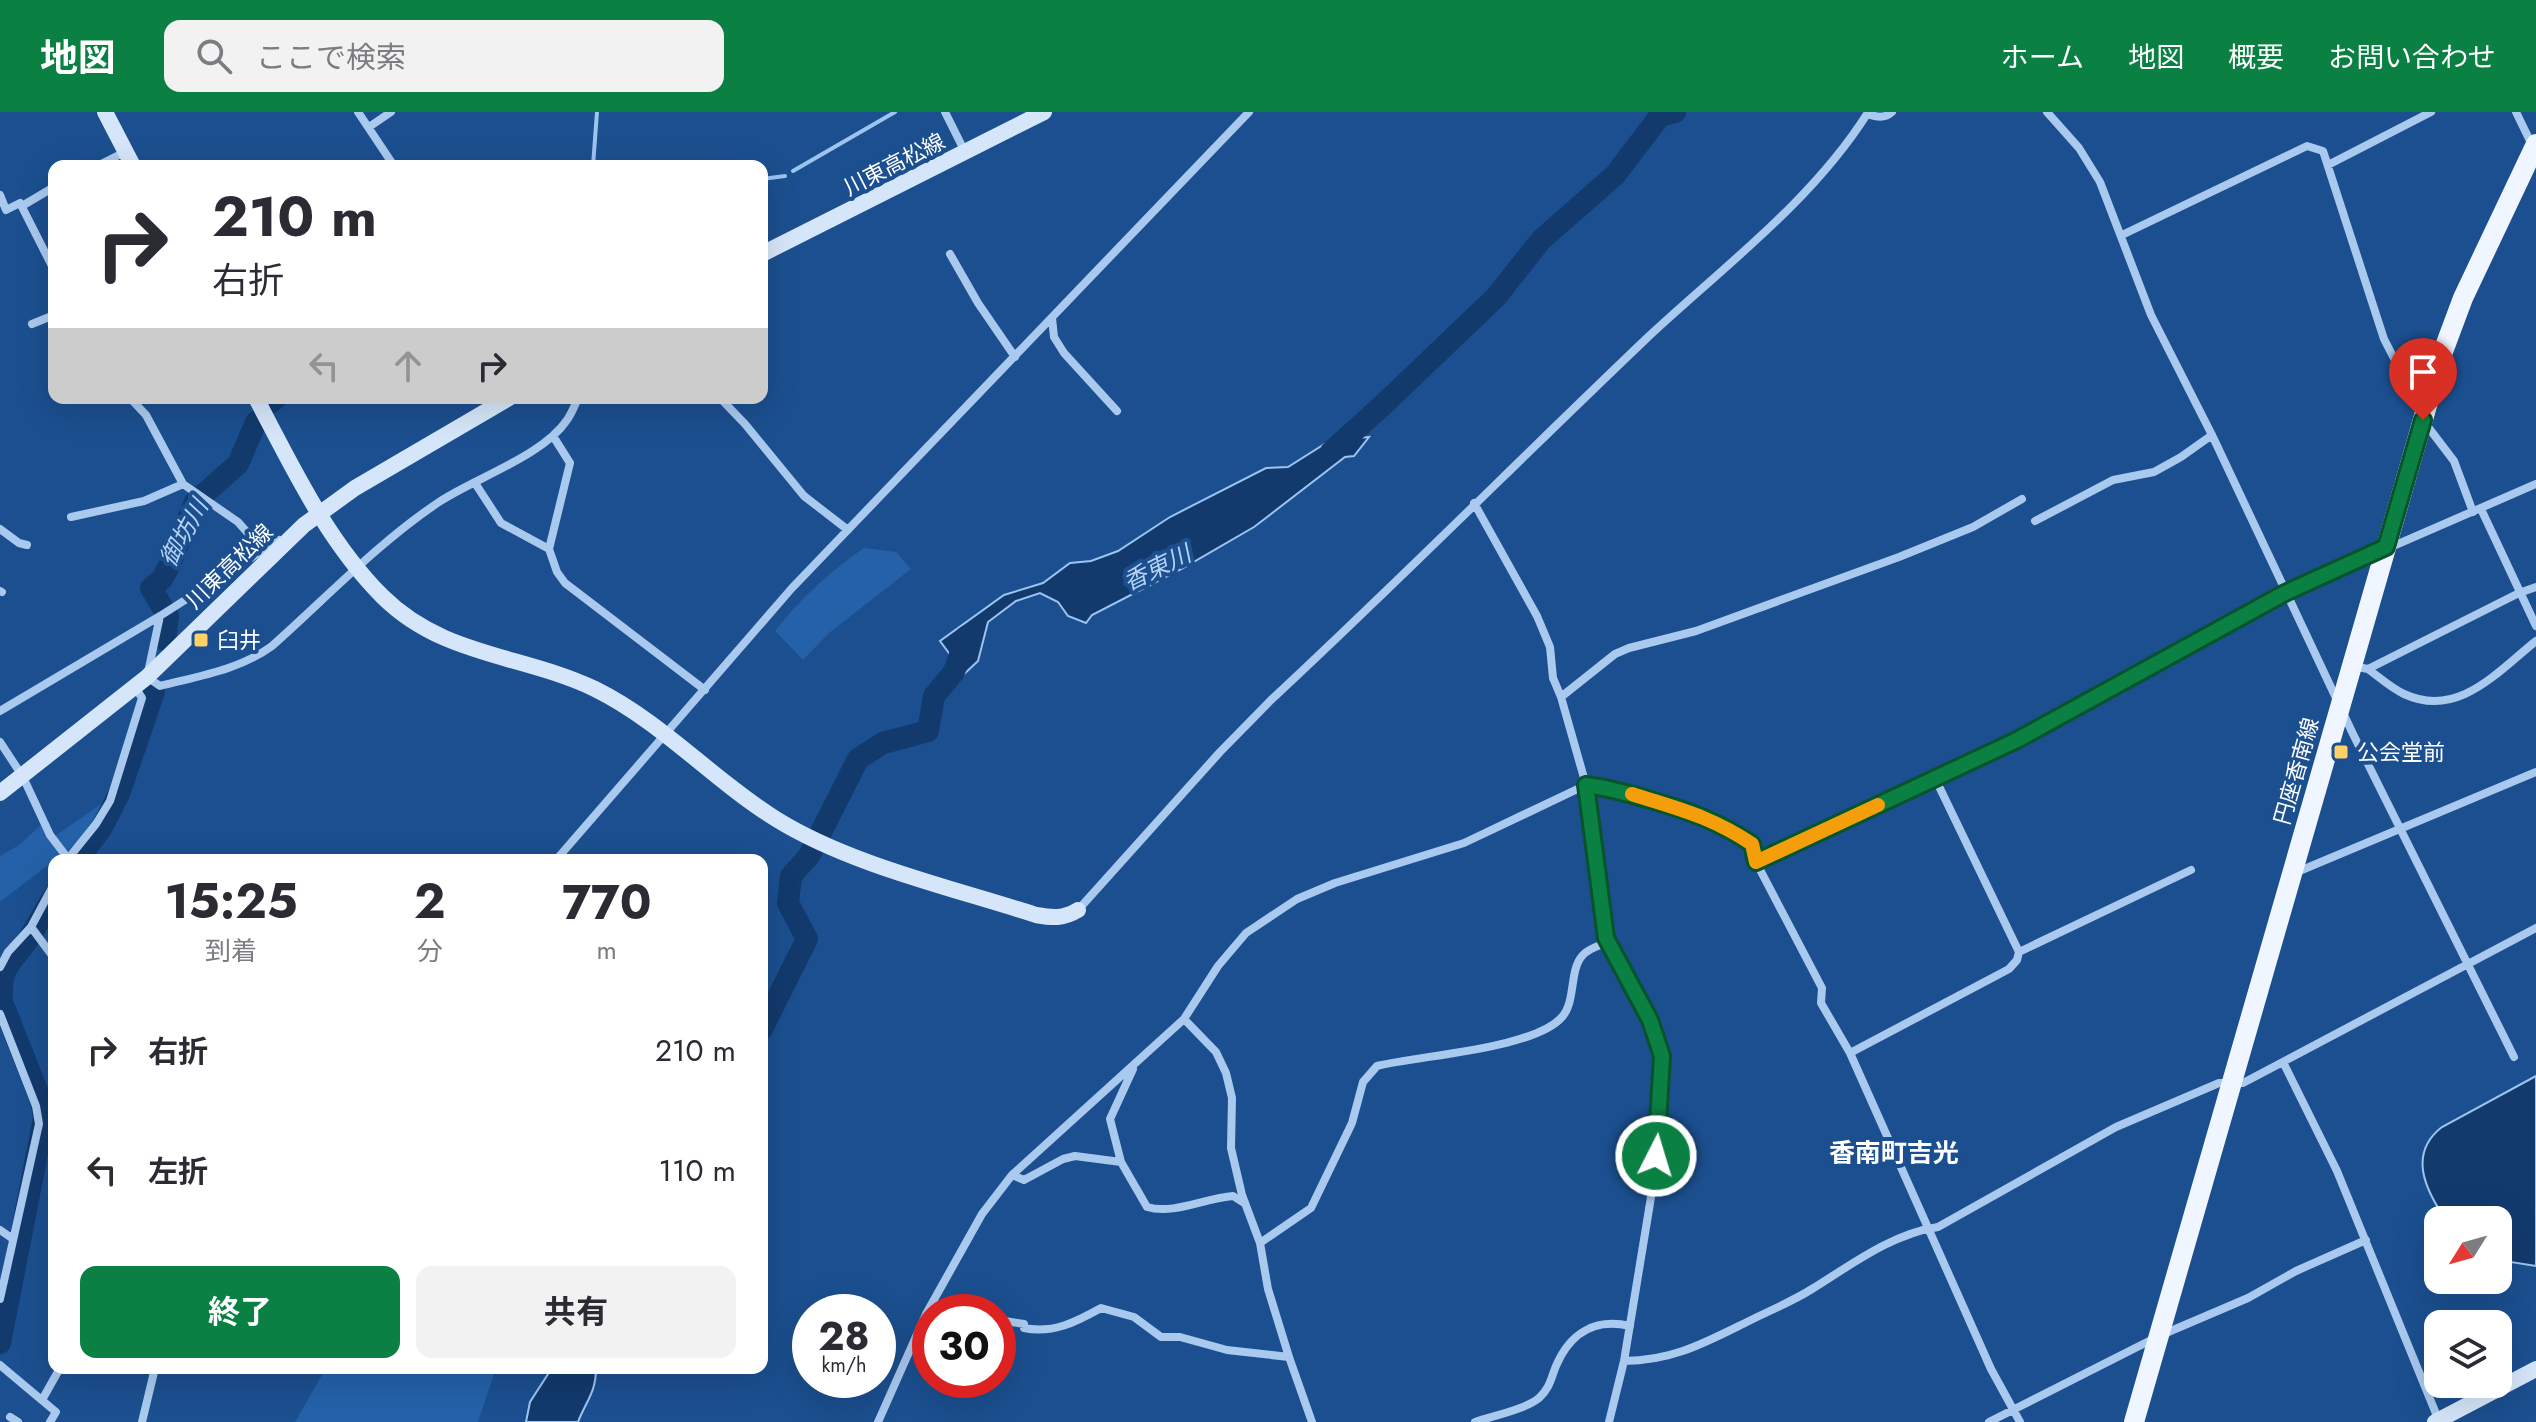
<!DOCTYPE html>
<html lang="ja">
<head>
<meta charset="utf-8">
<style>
  :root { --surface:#fff; --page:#f2f2f3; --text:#2b2b33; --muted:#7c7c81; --accent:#0b8043 }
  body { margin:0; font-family:Jost,"Noto Sans JP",sans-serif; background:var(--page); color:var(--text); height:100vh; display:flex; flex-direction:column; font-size:30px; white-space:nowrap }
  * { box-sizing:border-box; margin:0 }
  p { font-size:26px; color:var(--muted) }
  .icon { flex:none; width:44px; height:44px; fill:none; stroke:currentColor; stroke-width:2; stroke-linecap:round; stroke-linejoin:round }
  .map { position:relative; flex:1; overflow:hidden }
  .side { position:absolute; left:48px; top:742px; width:720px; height:520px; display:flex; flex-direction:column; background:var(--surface); border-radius:16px; box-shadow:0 8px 32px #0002 }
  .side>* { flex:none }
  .banner { position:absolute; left:48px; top:48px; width:720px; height:244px; border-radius:16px; box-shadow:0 8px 32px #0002; background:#fff; color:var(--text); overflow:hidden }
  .needle { width:52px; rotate:233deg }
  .controls { position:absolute; left:2424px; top:1094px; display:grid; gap:16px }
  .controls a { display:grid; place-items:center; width:88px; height:88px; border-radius:16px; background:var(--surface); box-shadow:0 8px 32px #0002; font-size:40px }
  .speed { position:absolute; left:792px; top:1182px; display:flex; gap:16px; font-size:40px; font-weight:700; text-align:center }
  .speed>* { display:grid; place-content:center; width:104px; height:104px; border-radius:50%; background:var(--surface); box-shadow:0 8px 32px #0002; line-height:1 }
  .speed small { font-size:20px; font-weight:400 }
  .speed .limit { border:12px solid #d22; background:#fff; color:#111 }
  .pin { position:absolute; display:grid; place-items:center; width:68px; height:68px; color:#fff; margin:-82px -34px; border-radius:50% 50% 50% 0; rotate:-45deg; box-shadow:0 0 8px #0007 }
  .pin .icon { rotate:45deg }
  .me { position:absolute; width:88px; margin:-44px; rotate:5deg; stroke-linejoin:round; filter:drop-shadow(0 0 6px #0008) }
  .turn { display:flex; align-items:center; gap:28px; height:168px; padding:0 32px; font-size:36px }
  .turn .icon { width:104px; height:104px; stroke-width:2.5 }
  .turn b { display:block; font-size:56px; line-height:68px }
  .lanes { display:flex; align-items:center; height:76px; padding:0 32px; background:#0003; justify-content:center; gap:40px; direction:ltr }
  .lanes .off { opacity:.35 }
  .eta { display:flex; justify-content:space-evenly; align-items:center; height:136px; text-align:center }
  .eta b { font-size:48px; font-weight:700; line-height:56px }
  .button { display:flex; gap:16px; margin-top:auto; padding:16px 32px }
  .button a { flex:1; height:92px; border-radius:16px; background:var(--accent); color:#fff; font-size:32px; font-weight:700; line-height:92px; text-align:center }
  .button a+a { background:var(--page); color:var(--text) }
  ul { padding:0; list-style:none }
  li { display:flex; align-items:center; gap:24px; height:120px; padding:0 32px }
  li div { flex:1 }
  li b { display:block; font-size:30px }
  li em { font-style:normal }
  header { display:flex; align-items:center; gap:48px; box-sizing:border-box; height:112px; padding:0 40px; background:var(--accent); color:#fff }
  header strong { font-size:38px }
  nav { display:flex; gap:44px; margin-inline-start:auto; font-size:28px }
  .search { width:560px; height:72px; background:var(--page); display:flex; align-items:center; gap:20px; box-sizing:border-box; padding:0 28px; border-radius:16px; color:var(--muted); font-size:30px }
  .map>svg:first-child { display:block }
  .green { fill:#2461a8 }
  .water { fill:#123a6d; stroke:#9cc4f0; stroke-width:2 }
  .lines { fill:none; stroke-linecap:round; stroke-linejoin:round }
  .stream { stroke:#9cc4f0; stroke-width:4 }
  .river { stroke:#123a6d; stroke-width:22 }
  .street { stroke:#a9c9ee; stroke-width:8 }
  .secondary { stroke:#d6e6fa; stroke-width:16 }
  .primary { stroke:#f0f6ff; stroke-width:20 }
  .route-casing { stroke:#07532c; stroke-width:20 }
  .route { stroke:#0b8043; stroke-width:14 }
  .slow { stroke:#f59e0b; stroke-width:14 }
  .poi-dot { fill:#ffd166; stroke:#1b4f8f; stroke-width:3 }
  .labels { text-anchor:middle; stroke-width:8; stroke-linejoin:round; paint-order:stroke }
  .street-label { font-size:22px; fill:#fff; stroke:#1b4f8f }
  .poi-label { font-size:22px; fill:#fff; stroke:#1b4f8f; text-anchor:start }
  .water-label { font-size:24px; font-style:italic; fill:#b5d3f5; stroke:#1b4f8f }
  .quarter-label { font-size:26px; font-weight:bold; fill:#fff; stroke:#1b4f8f }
</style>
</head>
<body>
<header>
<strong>地図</strong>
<div class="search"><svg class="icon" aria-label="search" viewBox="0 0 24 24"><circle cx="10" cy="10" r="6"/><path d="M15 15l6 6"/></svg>ここで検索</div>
<nav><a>ホーム</a><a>地図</a><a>概要</a><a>お問い合わせ</a></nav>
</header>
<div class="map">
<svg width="2536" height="1310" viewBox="0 0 2536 1310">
  <rect width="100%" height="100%" fill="#1b4f8f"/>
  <path class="green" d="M864,436L896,440L911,457L829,521L803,548L775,519C800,487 830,459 864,436Z
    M104,690C97,710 81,727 66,740L55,724Z
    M42,712L60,744L0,790V744L19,733Z
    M326,1256H496L478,1310H295Z"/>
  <path class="water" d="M1357,320L1358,326L1369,325L1354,344L1345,345L1254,415L1183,456L1092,503L1086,511L1068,504L1058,490L1040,481L1016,489L988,510L978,549L962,564L957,552L940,529L1004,483L1043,471L1070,451L1091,449L1118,439L1170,405L1266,356L1288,355L1342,321Z
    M777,878L791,879L773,903L762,931V899Z
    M2536,964V1154L2498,1148V1108H2446C2426,1079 2407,1042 2442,1015Z
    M552,1256H596C596,1281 586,1289 578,1310H526L530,1290Z"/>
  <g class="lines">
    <path class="stream" d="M593,54L597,0
      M793,59L895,0
      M762,67L785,64"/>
    <path class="river" d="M270,291L276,286
      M1331,340L1384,292L1496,185L1541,128L1615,63L1660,4L1675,0
      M163,496L151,476L162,467L170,452L195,390L238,352L256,310
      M165,528L168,504
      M77,748L101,717L119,682L154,580
      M762,917L807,827L788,791L791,764L809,744L858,647L883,631L928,619L934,584L954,560L966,525
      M0,1231L44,1006L42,991L2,890C0,851 13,851 31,823C39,810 46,796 54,784"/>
    <path class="street" d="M358,0L394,54
      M945,0L965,40
      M2047,0L2079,36L2100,70L2151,203L2212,323L2353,622L2514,945
      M2516,0L2533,35
      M369,15L391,0
      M2328,53L2431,0
      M97,54L125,40
      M0,83L6,98L20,91L54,158
      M22,94L54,75
      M2122,123L2307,34L2323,39L2384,227L2414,285L2426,293
      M950,142L978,191L1015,245
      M1052,206L1054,225L1064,241L1117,299
      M32,212L54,203
      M130,286L146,303L183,372L238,410L263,438
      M720,286L745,312L804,384L848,418
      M2425,311L2454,349L2473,400
      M553,324L570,351L549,437L557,460L565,471L705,578
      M475,371L501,411L549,437
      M1474,391L1537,504L1550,535L1553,566L1561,585L1586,673L1606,826L1650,908L1662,944L1653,1073L1624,1249L1609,1310
      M2481,397L2536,514
      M71,405L144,389L183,372
      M2035,409L2113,368L2154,360L2181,345L2212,323
      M0,417L19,431L27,433
      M0,479L2,480
      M160,504L147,565L160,574C199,564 239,558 272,534C326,486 379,430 439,390C475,366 543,344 567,308C572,301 575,293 578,286
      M2352,554L2368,557L2519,481L2536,475
      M2368,557C2379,565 2391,576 2404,582C2458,607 2497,560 2536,529
      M1561,585L1615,542L1629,536L1696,519L1899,445L1973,415L2022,387
      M0,599L160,504L279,428
      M0,630L23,665L50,723L69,748
      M67,748L96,712L110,689L142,586L135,575
      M556,748L792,476L1249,0
      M1756,750L2017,628L2285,481L2536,372
      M2297,760L2536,660
      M1078,798L1220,640L1271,588C1398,470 1521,346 1647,226C1723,155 1811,90 1867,2C1876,5 1885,7 1892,0
      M31,815L54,846
      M2019,840L2191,758
      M0,855L8,840L31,815L54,772
      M0,902L36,994L39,1012L0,1187
      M1184,907L1216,940L1226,961L1232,986L1231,1036L1242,1083L1260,1131L1268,1177L1289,1245L1312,1310
      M1850,941L2009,857L2017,848L2019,840L1935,666
      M2283,950L2337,1059L2439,1309
      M1121,1050L1110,1007L1133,957
      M1012,1063L1024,1068L1063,1047L1075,1044L1121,1050L1147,1095C1174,1103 1205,1086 1233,1084L1244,1091
      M0,1118L13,1127
      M1260,1131L1311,1096L1352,1011L1363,970L1377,954C1421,943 1534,937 1562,905C1577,888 1568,855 1585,841C1591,836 1601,833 1607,830
      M998,1208L1024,1212V1216C1053,1222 1076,1210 1101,1196L1134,1205L1161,1225H1180L1227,1238L1289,1245
      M1624,1249C1674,1249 1708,1229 1751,1208C1771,1198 1793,1189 1812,1177C1851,1153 1891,1122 1938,1115L2116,1015L2219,971H2243L2536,816
      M0,1253L56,1300L50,1310
      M42,1288L60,1256
      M10,1305L18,1310
      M142,1310L155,1256
      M878,1310L926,1202L982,1102L1012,1063L1184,907L1218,854L1246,821L1297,787L1335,771L1464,731L1586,673L1612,676L1697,701L1724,713L1752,732L1756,750L1822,876L1821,891L1850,941L1991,1257L2020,1310
      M1475,1310C1493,1304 1526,1297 1539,1286C1550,1276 1551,1266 1556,1254C1570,1221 1595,1206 1630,1214
      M1989,1310L2159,1224L2248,1186L2296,1159L2366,1128"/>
    <path class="secondary" d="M105,0L133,54
      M762,142L1044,0
      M256,286C292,354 327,429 382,484C443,545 522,542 595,577C662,610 713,668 776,707C850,753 953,776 1036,803C1053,806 1063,807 1078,798
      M0,681L147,565L304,413L355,376L509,286
      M2435,1310L2536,1257"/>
    <path class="primary" d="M2134,1310L2441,245L2463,186L2536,32"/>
  </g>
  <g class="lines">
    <defs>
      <path id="route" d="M1656,1044L1662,944L1650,908L1606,826L1586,673C1610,676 1630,682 1654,689C1692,700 1719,710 1752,732L1756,750L2017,628L2285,481L2386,435L2423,308"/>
    </defs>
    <use href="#route" class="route-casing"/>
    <use href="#route" class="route"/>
    <path class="slow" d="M1632,682C1678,697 1710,704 1752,732L1756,750L1878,693"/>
  </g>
  <g class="poi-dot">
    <rect x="193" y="520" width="16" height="16" rx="4"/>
    <rect x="2333" y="632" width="16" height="16" rx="4"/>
  </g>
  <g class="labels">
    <g class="street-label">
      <text transform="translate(894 52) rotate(-27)" y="8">川東高松線</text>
      <text transform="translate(229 454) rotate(-44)" y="8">川東高松線</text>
      <text transform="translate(2296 659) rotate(-74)" y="8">円座香南線</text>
    </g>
    <g class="poi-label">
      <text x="217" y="536">臼井</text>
      <text x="2357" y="648">公会堂前</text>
    </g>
    <g class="water-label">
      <text transform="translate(184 421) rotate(-61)" y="8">御坊川</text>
      <text transform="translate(1157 456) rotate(-26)" y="8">香東川</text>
    </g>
    <g class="quarter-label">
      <text x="1894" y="1050">香南町吉光</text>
    </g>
  </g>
</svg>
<div class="controls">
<a><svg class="needle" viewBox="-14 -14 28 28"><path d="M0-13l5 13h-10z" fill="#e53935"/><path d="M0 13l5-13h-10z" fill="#7c7c81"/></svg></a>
<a><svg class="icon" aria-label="layers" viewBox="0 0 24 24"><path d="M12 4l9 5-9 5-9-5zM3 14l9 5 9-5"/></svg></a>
</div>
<div class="speed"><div>28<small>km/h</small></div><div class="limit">30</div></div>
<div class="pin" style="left:2423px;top:308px;background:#d93025"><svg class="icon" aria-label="arrive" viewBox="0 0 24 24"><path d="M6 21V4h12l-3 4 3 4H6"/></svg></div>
<svg class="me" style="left:1656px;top:1044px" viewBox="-20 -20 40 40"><circle r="17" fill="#0b8043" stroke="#fff" stroke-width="3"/><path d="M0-11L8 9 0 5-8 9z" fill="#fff"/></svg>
<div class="banner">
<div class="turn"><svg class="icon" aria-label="right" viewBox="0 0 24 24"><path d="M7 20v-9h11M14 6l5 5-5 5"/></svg><div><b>210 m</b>右折</div></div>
<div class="lanes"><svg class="icon off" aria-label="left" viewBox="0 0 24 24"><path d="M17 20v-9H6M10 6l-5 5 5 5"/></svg><svg class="icon off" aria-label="ahead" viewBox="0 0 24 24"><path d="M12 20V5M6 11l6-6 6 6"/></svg><svg class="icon" aria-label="right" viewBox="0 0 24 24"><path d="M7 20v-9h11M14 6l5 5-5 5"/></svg></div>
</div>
<section class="side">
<div class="eta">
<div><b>15:25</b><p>到着</p></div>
<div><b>2</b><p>分</p></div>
<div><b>770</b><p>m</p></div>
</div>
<ul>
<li><svg class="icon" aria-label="right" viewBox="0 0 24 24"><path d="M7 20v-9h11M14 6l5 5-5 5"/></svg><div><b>右折</b></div><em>210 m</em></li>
<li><svg class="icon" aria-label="left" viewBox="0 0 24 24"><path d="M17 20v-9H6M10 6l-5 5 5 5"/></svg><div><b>左折</b></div><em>110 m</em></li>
</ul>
<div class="button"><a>終了</a><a>共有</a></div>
</section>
</div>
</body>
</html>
